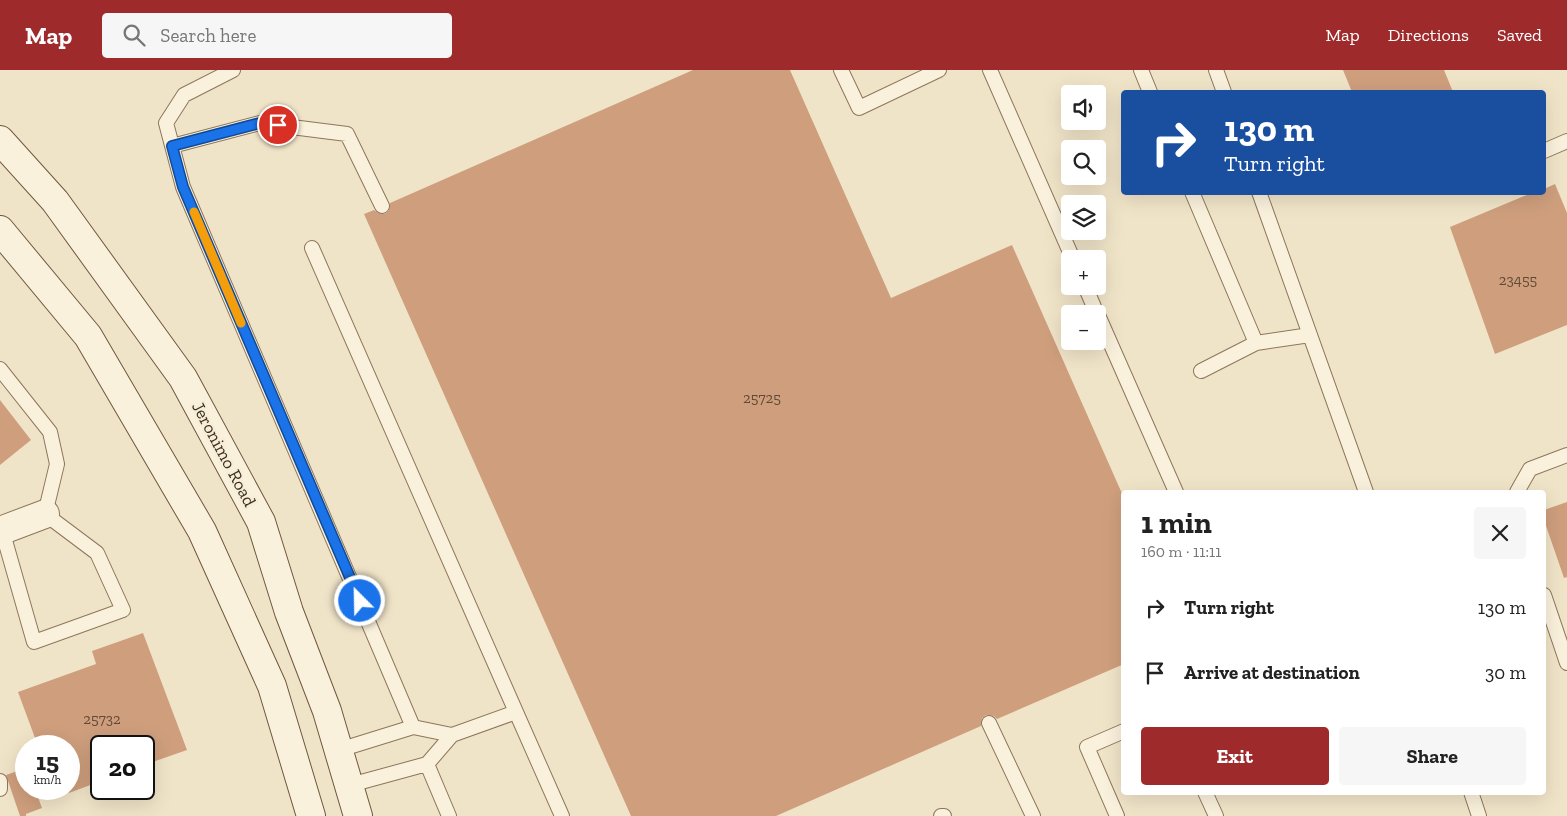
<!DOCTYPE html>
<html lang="en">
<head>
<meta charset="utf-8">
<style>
  :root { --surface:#fff; --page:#f6f6f6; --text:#222; --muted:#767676; --accent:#9e2a2b }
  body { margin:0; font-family:"Zilla Slab",serif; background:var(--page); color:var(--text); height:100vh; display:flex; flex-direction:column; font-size:19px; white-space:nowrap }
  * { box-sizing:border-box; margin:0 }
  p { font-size:16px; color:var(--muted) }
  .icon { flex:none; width:28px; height:28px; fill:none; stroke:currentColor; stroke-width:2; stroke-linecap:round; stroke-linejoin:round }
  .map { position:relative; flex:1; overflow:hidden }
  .details { position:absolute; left:1121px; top:420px; width:425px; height:305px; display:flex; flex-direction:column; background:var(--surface); border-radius:5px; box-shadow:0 5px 20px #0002 }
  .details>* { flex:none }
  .top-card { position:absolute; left:1121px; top:20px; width:425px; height:105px; border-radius:5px; box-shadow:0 5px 20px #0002; background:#1a4fa0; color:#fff; overflow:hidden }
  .tools { position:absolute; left:1061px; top:15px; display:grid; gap:10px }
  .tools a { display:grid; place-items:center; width:45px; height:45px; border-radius:5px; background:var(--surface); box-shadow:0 5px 20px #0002; font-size:25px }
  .speed { position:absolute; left:15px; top:665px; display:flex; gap:10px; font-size:25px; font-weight:700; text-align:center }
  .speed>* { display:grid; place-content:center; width:65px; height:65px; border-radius:50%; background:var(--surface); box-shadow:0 5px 20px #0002; line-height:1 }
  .speed small { font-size:12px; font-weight:400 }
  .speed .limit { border:2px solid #111; border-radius:8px; background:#fff; color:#111 }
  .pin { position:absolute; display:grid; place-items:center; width:42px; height:42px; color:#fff; margin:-21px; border:2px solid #fff; border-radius:50%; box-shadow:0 1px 5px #0007 }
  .me { position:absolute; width:55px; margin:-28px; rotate:337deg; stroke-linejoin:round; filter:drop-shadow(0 0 4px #0008) }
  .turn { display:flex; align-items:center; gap:18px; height:105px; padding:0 20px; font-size:22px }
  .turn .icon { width:65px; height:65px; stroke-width:2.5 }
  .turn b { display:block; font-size:35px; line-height:42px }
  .round { display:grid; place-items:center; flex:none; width:52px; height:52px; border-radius:5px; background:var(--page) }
  .head { display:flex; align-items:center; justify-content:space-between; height:85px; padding:0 20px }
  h1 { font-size:30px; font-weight:800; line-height:38px }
  .cta { display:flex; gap:10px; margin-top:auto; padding:10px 20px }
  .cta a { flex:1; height:58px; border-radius:5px; background:var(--accent); color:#fff; font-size:20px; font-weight:800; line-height:58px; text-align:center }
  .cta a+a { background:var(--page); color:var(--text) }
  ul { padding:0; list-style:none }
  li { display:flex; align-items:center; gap:15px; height:65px; padding:0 20px }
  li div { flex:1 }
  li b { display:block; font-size:19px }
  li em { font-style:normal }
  header { display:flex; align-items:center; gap:30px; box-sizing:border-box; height:70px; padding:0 25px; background:var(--accent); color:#fff }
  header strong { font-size:24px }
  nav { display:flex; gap:28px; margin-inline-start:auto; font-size:18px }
  .search { width:350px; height:45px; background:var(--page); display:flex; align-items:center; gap:12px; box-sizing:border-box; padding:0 18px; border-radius:5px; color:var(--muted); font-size:19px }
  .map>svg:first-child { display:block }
  .building { fill:#cf9f7d }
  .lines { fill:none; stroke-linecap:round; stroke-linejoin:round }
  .service-casing { stroke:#8d765c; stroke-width:16 }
  .minor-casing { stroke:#8d765c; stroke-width:30 }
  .secondary-casing { stroke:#6f573f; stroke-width:30 }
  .service { stroke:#faf1dc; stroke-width:14 }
  .minor { stroke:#faf1dc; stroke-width:28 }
  .secondary { stroke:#faf1dc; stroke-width:28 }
  .route-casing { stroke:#114b97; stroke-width:12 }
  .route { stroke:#1a73e8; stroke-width:9 }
  .slow { stroke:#f59e0b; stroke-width:9 }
  .labels { text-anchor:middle; stroke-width:5; stroke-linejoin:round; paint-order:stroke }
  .number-label { font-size:15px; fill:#624a37 }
  .street-label { font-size:18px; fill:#3d2e20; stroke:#f7eed8 }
</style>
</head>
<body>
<header>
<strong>Map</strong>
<div class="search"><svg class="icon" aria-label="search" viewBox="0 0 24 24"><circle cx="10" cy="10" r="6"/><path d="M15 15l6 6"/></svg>Search here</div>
<nav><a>Map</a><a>Directions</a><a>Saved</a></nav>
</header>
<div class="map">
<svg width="1567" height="746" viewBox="0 0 1567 746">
  <rect width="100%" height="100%" fill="#f0e4c8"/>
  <path class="building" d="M693,0H790L891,228L1012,175L1124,428V594L997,649L994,646L986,645L982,648L981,656L776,746H631L364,144L374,140L378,143L385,144L389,140L390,133Z
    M1343,0H1444L1453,22H1352Z
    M1555,114L1567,143V255L1495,284L1450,157L1534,122H1544V119Z
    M0,330L31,370L0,395Z
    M1567,432V507L1564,508L1544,450V440Z
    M143,563L187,680L144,695V676H101V711L69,723V676H38L18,622L96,594L92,581Z
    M26,698V719H35L42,738L26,744V746H20L6,705Z"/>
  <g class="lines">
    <defs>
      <path id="service" d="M233,0L184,25L166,53L183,117L413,657
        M841,0L859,38L939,0
        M990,0L1073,189
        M1141,0L1150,22
        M1216,0L1224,22
        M172,76L260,53L347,64L382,136
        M1544,81L1567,71
        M1192,122L1256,273L1310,265
        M1259,122L1366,422
        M312,178L516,642
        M1085,216L1097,244
        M1098,245L1176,422
        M0,299L50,362L57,394L45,444L97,483L123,540L34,572L2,460
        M1201,301L1256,273
        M1517,422L1530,399L1567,385
        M1544,525L1567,593
        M989,653L1033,746
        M339,680L413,657L452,665
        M427,694L449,746
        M0,711V719
        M350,715L427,694L452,665L516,642L562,746
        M1205,722L1216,746
        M1471,722L1479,746
        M941,746H944
        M1117,746L1087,677L1124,661"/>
      <path id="minor" d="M0,461L45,444"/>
      <path id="secondary" d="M0,70L55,131L183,308L261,452L289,542L327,641L358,746
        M0,160L88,266L202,461L272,616L311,746"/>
    </defs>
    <use href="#service" class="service-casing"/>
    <use href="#minor" class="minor-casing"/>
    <use href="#secondary" class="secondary-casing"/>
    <use href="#service" class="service"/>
    <use href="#minor" class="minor"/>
    <use href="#secondary" class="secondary"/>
  </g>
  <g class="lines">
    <defs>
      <path id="route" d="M278,55L260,53L172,76L183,117L360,531"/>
    </defs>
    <use href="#route" class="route-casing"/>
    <use href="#route" class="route"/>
    <path class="slow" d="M194,142L241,253"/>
  </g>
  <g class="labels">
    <g class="number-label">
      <text x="1518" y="215">23455</text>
      <text x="762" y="333">25725</text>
      <text x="102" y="654">25732</text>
    </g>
    <g class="street-label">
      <text transform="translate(224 384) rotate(62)" y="6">Jeronimo Road</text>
    </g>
  </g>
</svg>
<div class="tools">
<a><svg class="icon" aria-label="sound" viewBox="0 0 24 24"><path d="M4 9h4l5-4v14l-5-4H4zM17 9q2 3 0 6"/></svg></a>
<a><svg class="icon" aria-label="search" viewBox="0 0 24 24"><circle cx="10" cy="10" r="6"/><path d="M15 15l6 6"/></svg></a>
<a><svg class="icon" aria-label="layers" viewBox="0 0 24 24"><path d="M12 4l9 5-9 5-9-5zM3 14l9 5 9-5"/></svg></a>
<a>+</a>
<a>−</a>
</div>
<div class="speed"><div>15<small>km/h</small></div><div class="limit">20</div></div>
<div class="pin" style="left:278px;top:55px;background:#d93025"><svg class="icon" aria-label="arrive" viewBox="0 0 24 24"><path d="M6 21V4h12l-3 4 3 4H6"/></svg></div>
<svg class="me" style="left:360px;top:531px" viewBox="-20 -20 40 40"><circle r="17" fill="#1a73e8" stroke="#fff" stroke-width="3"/><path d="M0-11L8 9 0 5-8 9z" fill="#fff"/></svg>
<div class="top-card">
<div class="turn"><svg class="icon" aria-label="right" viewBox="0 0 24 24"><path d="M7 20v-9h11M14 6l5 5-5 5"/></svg><div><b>130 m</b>Turn right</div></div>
</div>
<section class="details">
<div class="head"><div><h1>1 min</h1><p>160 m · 11:11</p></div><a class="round"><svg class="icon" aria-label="close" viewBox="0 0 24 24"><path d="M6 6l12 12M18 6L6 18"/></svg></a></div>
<ul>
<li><svg class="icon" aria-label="right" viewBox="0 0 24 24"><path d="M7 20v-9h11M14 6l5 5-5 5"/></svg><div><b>Turn right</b></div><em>130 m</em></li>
<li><svg class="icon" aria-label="arrive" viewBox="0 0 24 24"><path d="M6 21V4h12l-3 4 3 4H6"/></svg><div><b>Arrive at destination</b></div><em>30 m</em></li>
</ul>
<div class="cta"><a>Exit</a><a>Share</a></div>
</section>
</div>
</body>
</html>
